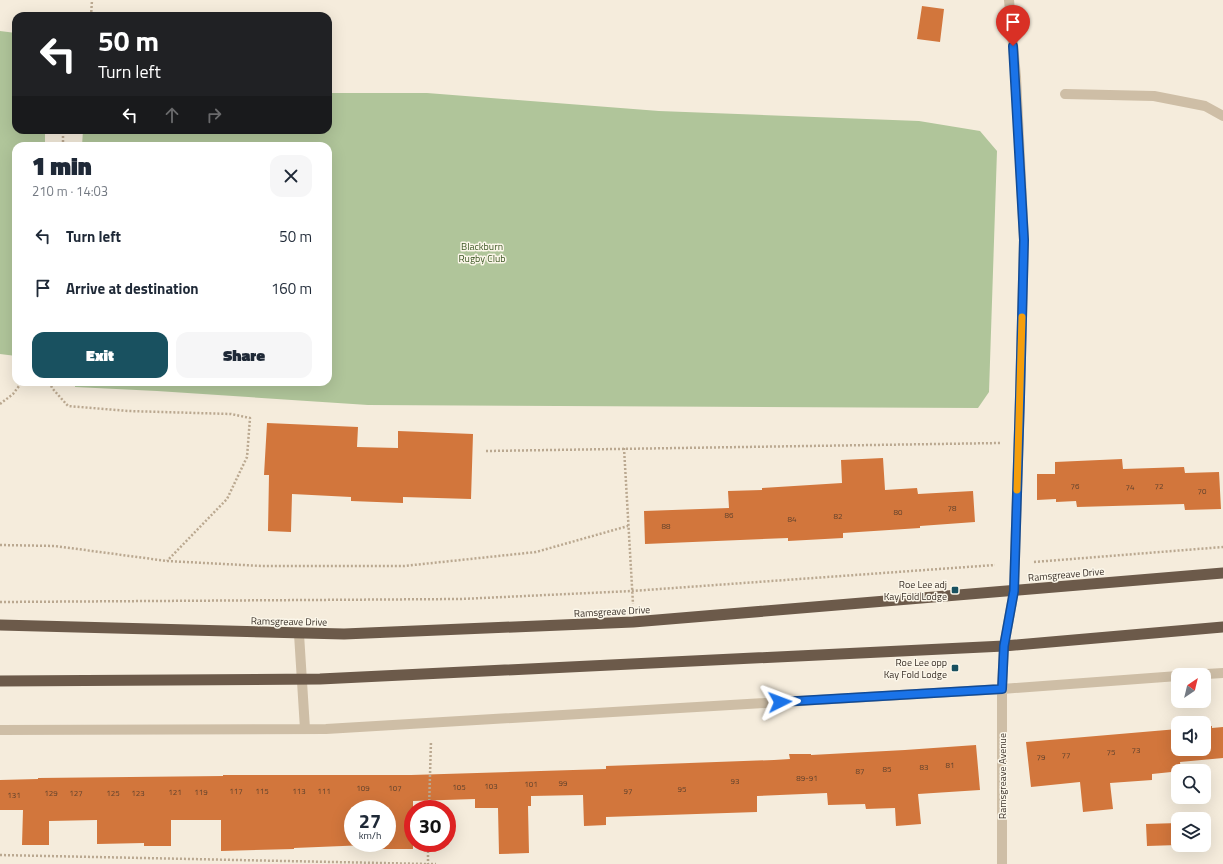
<!DOCTYPE html>
<html lang="en">
<head>
<meta charset="utf-8">
<style>
  :root { --surface:#fff; --page:#f6f6f7; --text:#1f2937; --muted:#747a83; --accent:#195160 }
  body { margin:0; font-family:"Titillium Web",sans-serif; background:var(--page); color:var(--text); height:100vh; display:flex; flex-direction:column; font-size:15px; white-space:nowrap }
  * { box-sizing:border-box; margin:0 }
  p { font-size:13px; color:var(--muted) }
  .icon { flex:none; width:22px; height:22px; fill:none; stroke:currentColor; stroke-width:2; stroke-linecap:round; stroke-linejoin:round }
  .map { position:relative; flex:1; overflow:hidden }
  .details { position:absolute; left:12px; top:142px; width:320px; height:244px; display:flex; flex-direction:column; background:var(--surface); border-radius:12px; box-shadow:0 4px 16px #0002 }
  .details>* { flex:none }
  .guide { position:absolute; left:12px; top:12px; width:320px; height:122px; border-radius:12px; box-shadow:0 4px 16px #0002; background:#202124; color:#fff; overflow:hidden }
  .needle { width:26px; rotate:35deg }
  .fabs { position:absolute; left:1171px; top:668px; display:grid; gap:8px }
  .fabs a { display:grid; place-items:center; width:40px; height:40px; border-radius:8px; background:var(--surface); box-shadow:0 4px 16px #0002; font-size:20px }
  .speed { position:absolute; left:344px; top:800px; display:flex; gap:8px; font-size:20px; font-weight:700; text-align:center }
  .speed>* { display:grid; place-content:center; width:52px; height:52px; border-radius:50%; background:var(--surface); box-shadow:0 4px 16px #0002; line-height:1 }
  .speed small { font-size:10px; font-weight:400 }
  .speed .limit { border:6px solid #d22; background:#fff; color:#111 }
  .pin { position:absolute; display:grid; place-items:center; width:34px; height:34px; color:#fff; margin:-41px -17px; border-radius:50% 50% 50% 0; rotate:-45deg; box-shadow:0 0 4px #0007 }
  .pin .icon { rotate:45deg }
  .me { position:absolute; width:44px; margin:-22px; rotate:87deg; stroke-linejoin:round; filter:drop-shadow(0 0 3px #0008) }
  .turn { display:flex; align-items:center; gap:14px; height:84px; padding:0 20px; font-size:18px }
  .turn .icon { width:52px; height:52px; stroke-width:2.5 }
  .turn b { display:block; font-size:28px; line-height:34px }
  .lanes { display:flex; align-items:center; height:38px; padding:0 20px; background:#0003; justify-content:center; gap:20px; direction:ltr }
  .lanes .off { opacity:.35 }
  .round { display:grid; place-items:center; flex:none; width:42px; height:42px; border-radius:12px; background:var(--page) }
  .headline { display:flex; align-items:center; justify-content:space-between; height:68px; padding:0 20px }
  h1 { font-size:24px; font-weight:800; line-height:30px }
  .action { display:flex; gap:8px; margin-top:auto; padding:8px 20px }
  .action a { flex:1; height:46px; border-radius:12px; background:var(--accent); color:#fff; font-size:16px; font-weight:800; line-height:46px; text-align:center }
  .action a+a { background:var(--page); color:var(--text) }
  ul { padding:0; list-style:none }
  li { display:flex; align-items:center; gap:12px; height:52px; padding:0 20px }
  li div { flex:1 }
  li b { display:block; font-size:15px }
  li em { font-style:normal }
  .map>svg:first-child { display:block }
  .green { fill:#b0c59a }
  .building { fill:#d2763c; fill-rule:evenodd }
  .lines { fill:none; stroke-linecap:round; stroke-linejoin:round }
  .path { stroke:#baa890; stroke-width:2.5; stroke-dasharray:2 2; stroke-linecap:butt }
  .service { stroke:#cebea6; stroke-width:10 }
  .minor { stroke:#cebea6; stroke-width:10 }
  .trunk { stroke:#6c5a4a; stroke-width:11 }
  .route-casing { stroke:#114b97; stroke-width:10 }
  .route { stroke:#1a73e8; stroke-width:7 }
  .slow { stroke:#f59e0b; stroke-width:7 }
  .poi-dot { fill:#195160; stroke:#fbf6e9; stroke-width:1.5 }
  .labels { text-anchor:middle; stroke-width:3; stroke-linejoin:round; paint-order:stroke }
  .number-label { font-size:8px; fill:#60422d }
  .park-label { font-size:10px; fill:#415b29; stroke:#fbf6e9 }
  .street-label { font-size:10px; fill:#3a3028; stroke:#fbf6e9 }
  .poi-label { font-size:10px; fill:#3a3028; stroke:#fbf6e9; text-anchor:end }
</style>
</head>
<body>
<div class="map">
<svg width="1223" height="864" viewBox="0 0 1223 864">
  <rect width="100%" height="100%" fill="#f5ecdc"/>
  <path class="green" d="M0,31L16,33V130H45V146H16V356L0,354Z
    M328,93H427L659,111L919,121L980,131L997,151L989,392L978,408L368,405L157,391L75,387V382H328V146H82L83,130H328Z"/>
  <path class="building" d="M922,6L944,9L940,42L917,39Z
    M267,423L358,427L357,447L398,448V431L473,434L471,499L403,497V503L351,501V497L292,494L291,532L268,531L269,475H264Z
    M883,458L885,490L917,488L918,494L973,491L975,522L920,526V528L843,533V538L788,541V538L645,544L644,511L729,508L728,491L762,490V488L842,483L841,460Z
    M1122,459L1123,469L1184,467L1185,473L1219,472L1221,509L1185,510L1184,504L1077,507L1076,501L1056,502V499L1037,500V474H1055V462Z
    M1212,726V728L1223,727V758L1180,762L1181,771L1152,774V780L1110,783L1113,809L1083,812L1080,782L1031,787L1026,742L1178,729V749H1204V727Z
    M976,745L980,790L918,794L921,824L896,826L895,808L866,809L865,804L828,805L827,793L757,796V812L606,817V825L584,826L583,795L531,796V806H528L529,853L499,854L498,808H475V799L413,801V849H367V845L294,848V849L221,851V820H171V846H144V843L97,844V820L49,821V845H22L23,810H0V780L38,779V778L223,776V775H411L606,769V766L774,760L790,759L789,754H811V755L905,750ZM353,809H387V843H353Z
    M1178,823V845L1147,846L1146,824Z"/>
  <g class="lines">
    <path class="path" d="M91,16L92,0
      M63,146V130
      M50,382L52,388L68,406L128,411L231,414L250,418L247,457L227,499L167,561
      M0,404L13,394L22,382
      M624,448L633,604
      M486,451L1001,443
      M0,545L55,546L167,561L262,566H404L536,552L628,526
      M1034,562L1223,547
      M0,602L461,599L632,591L995,565
      M429,809L431,741
      M428,843V864H436
      M0,855L428,864"/>
    <path class="service" d="M1009,0L1016,77L1024,240L1020,397L1014,591"/>
    <path class="minor" d="M1065,94L1154,96L1205,106L1223,116
      M299,634L305,729
      M1190,675L1223,673
      M0,730L326,729L1002,689L1178,676
      M1002,864V689L1004,646L1014,591"/>
    <path class="trunk" d="M0,625L344,634L633,622L1223,573
      M0,681L320,679L1004,646L1223,627"/>
  </g>
  <g class="lines">
    <defs>
      <path id="route" d="M780,702L1002,689L1004,646L1014,591L1020,397L1024,240L1013,46"/>
    </defs>
    <use href="#route" class="route-casing"/>
    <use href="#route" class="route"/>
    <path class="slow" d="M1017,490L1022,317"/>
  </g>
  <g class="poi-dot">
    <rect x="951" y="586" width="8" height="8" rx="2"/>
    <rect x="951" y="664" width="8" height="8" rx="2"/>
  </g>
  <g class="labels">
    <g class="number-label">
      <text x="1075" y="489">76</text>
      <text x="1159" y="489">72</text>
      <text x="1130" y="490">74</text>
      <text x="1202" y="494">70</text>
      <text x="952" y="511">78</text>
      <text x="898" y="515">80</text>
      <text x="729" y="518">86</text>
      <text x="838" y="519">82</text>
      <text x="792" y="522">84</text>
      <text x="666" y="529">88</text>
      <text x="1136" y="753">73</text>
      <text x="1111" y="755">75</text>
      <text x="1066" y="758">77</text>
      <text x="1041" y="760">79</text>
      <text x="950" y="768">81</text>
      <text x="924" y="770">83</text>
      <text x="887" y="772">85</text>
      <text x="860" y="774">87</text>
      <text x="807" y="781">89-91</text>
      <text x="735" y="784">93</text>
      <text x="563" y="786">99</text>
      <text x="531" y="787">101</text>
      <text x="491" y="789">103</text>
      <text x="459" y="790">105</text>
      <text x="363" y="791">109</text>
      <text x="395" y="791">107</text>
      <text x="682" y="792">95</text>
      <text x="236" y="794">117</text>
      <text x="262" y="794">115</text>
      <text x="299" y="794">113</text>
      <text x="324" y="794">111</text>
      <text x="628" y="794">97</text>
      <text x="175" y="795">121</text>
      <text x="201" y="795">119</text>
      <text x="51" y="796">129</text>
      <text x="76" y="796">127</text>
      <text x="113" y="796">125</text>
      <text x="138" y="796">123</text>
      <text x="14" y="798">131</text>
    </g>
    <g class="park-label">
      <text x="482" y="250">Blackburn<tspan x="482" dy="12">Rugby Club</tspan></text>
    </g>
    <g class="street-label">
      <text transform="translate(1066 574) rotate(-5)" y="4">Ramsgreave Drive</text>
      <text transform="translate(612 611) rotate(-3)" y="4">Ramsgreave Drive</text>
      <text transform="translate(289 621) rotate(1)" y="4">Ramsgreave Drive</text>
      <text transform="translate(1002 776) rotate(-90)" y="4">Ramsgreave Avenue</text>
    </g>
    <g class="poi-label">
      <text x="947" y="588">Roe Lee adj<tspan x="947" dy="12">Kay Fold Lodge</tspan></text>
      <text x="947" y="666">Roe Lee opp<tspan x="947" dy="12">Kay Fold Lodge</tspan></text>
    </g>
  </g>
</svg>
<div class="fabs">
<a><svg class="needle" viewBox="-14 -14 28 28"><path d="M0-13l5 13h-10z" fill="#e53935"/><path d="M0 13l5-13h-10z" fill="#747a83"/></svg></a>
<a><svg class="icon" aria-label="sound" viewBox="0 0 24 24"><path d="M4 9h4l5-4v14l-5-4H4zM17 9q2 3 0 6"/></svg></a>
<a><svg class="icon" aria-label="search" viewBox="0 0 24 24"><circle cx="10" cy="10" r="6"/><path d="M15 15l6 6"/></svg></a>
<a><svg class="icon" aria-label="layers" viewBox="0 0 24 24"><path d="M12 4l9 5-9 5-9-5zM3 14l9 5 9-5"/></svg></a>
</div>
<div class="speed"><div>27<small>km/h</small></div><div class="limit">30</div></div>
<div class="pin" style="left:1013px;top:46px;background:#d93025"><svg class="icon" aria-label="arrive" viewBox="0 0 24 24"><path d="M6 21V4h12l-3 4 3 4H6"/></svg></div>
<svg class="me" style="left:780px;top:702px" viewBox="-20 -20 40 40"><path d="M0-17L14 15 0 8-14 15z" fill="#1a73e8" stroke="#fff" stroke-width="4"/></svg>
<div class="guide">
<div class="turn"><svg class="icon" aria-label="left" viewBox="0 0 24 24"><path d="M17 20v-9H6M10 6l-5 5 5 5"/></svg><div><b>50 m</b>Turn left</div></div>
<div class="lanes"><svg class="icon" aria-label="left" viewBox="0 0 24 24"><path d="M17 20v-9H6M10 6l-5 5 5 5"/></svg><svg class="icon off" aria-label="ahead" viewBox="0 0 24 24"><path d="M12 20V5M6 11l6-6 6 6"/></svg><svg class="icon off" aria-label="right" viewBox="0 0 24 24"><path d="M7 20v-9h11M14 6l5 5-5 5"/></svg></div>
</div>
<section class="details">
<div class="headline"><div><h1>1 min</h1><p>210 m · 14:03</p></div><a class="round"><svg class="icon" aria-label="close" viewBox="0 0 24 24"><path d="M6 6l12 12M18 6L6 18"/></svg></a></div>
<ul>
<li><svg class="icon" aria-label="left" viewBox="0 0 24 24"><path d="M17 20v-9H6M10 6l-5 5 5 5"/></svg><div><b>Turn left</b></div><em>50 m</em></li>
<li><svg class="icon" aria-label="arrive" viewBox="0 0 24 24"><path d="M6 21V4h12l-3 4 3 4H6"/></svg><div><b>Arrive at destination</b></div><em>160 m</em></li>
</ul>
<div class="action"><a>Exit</a><a>Share</a></div>
</section>
</div>
</body>
</html>
